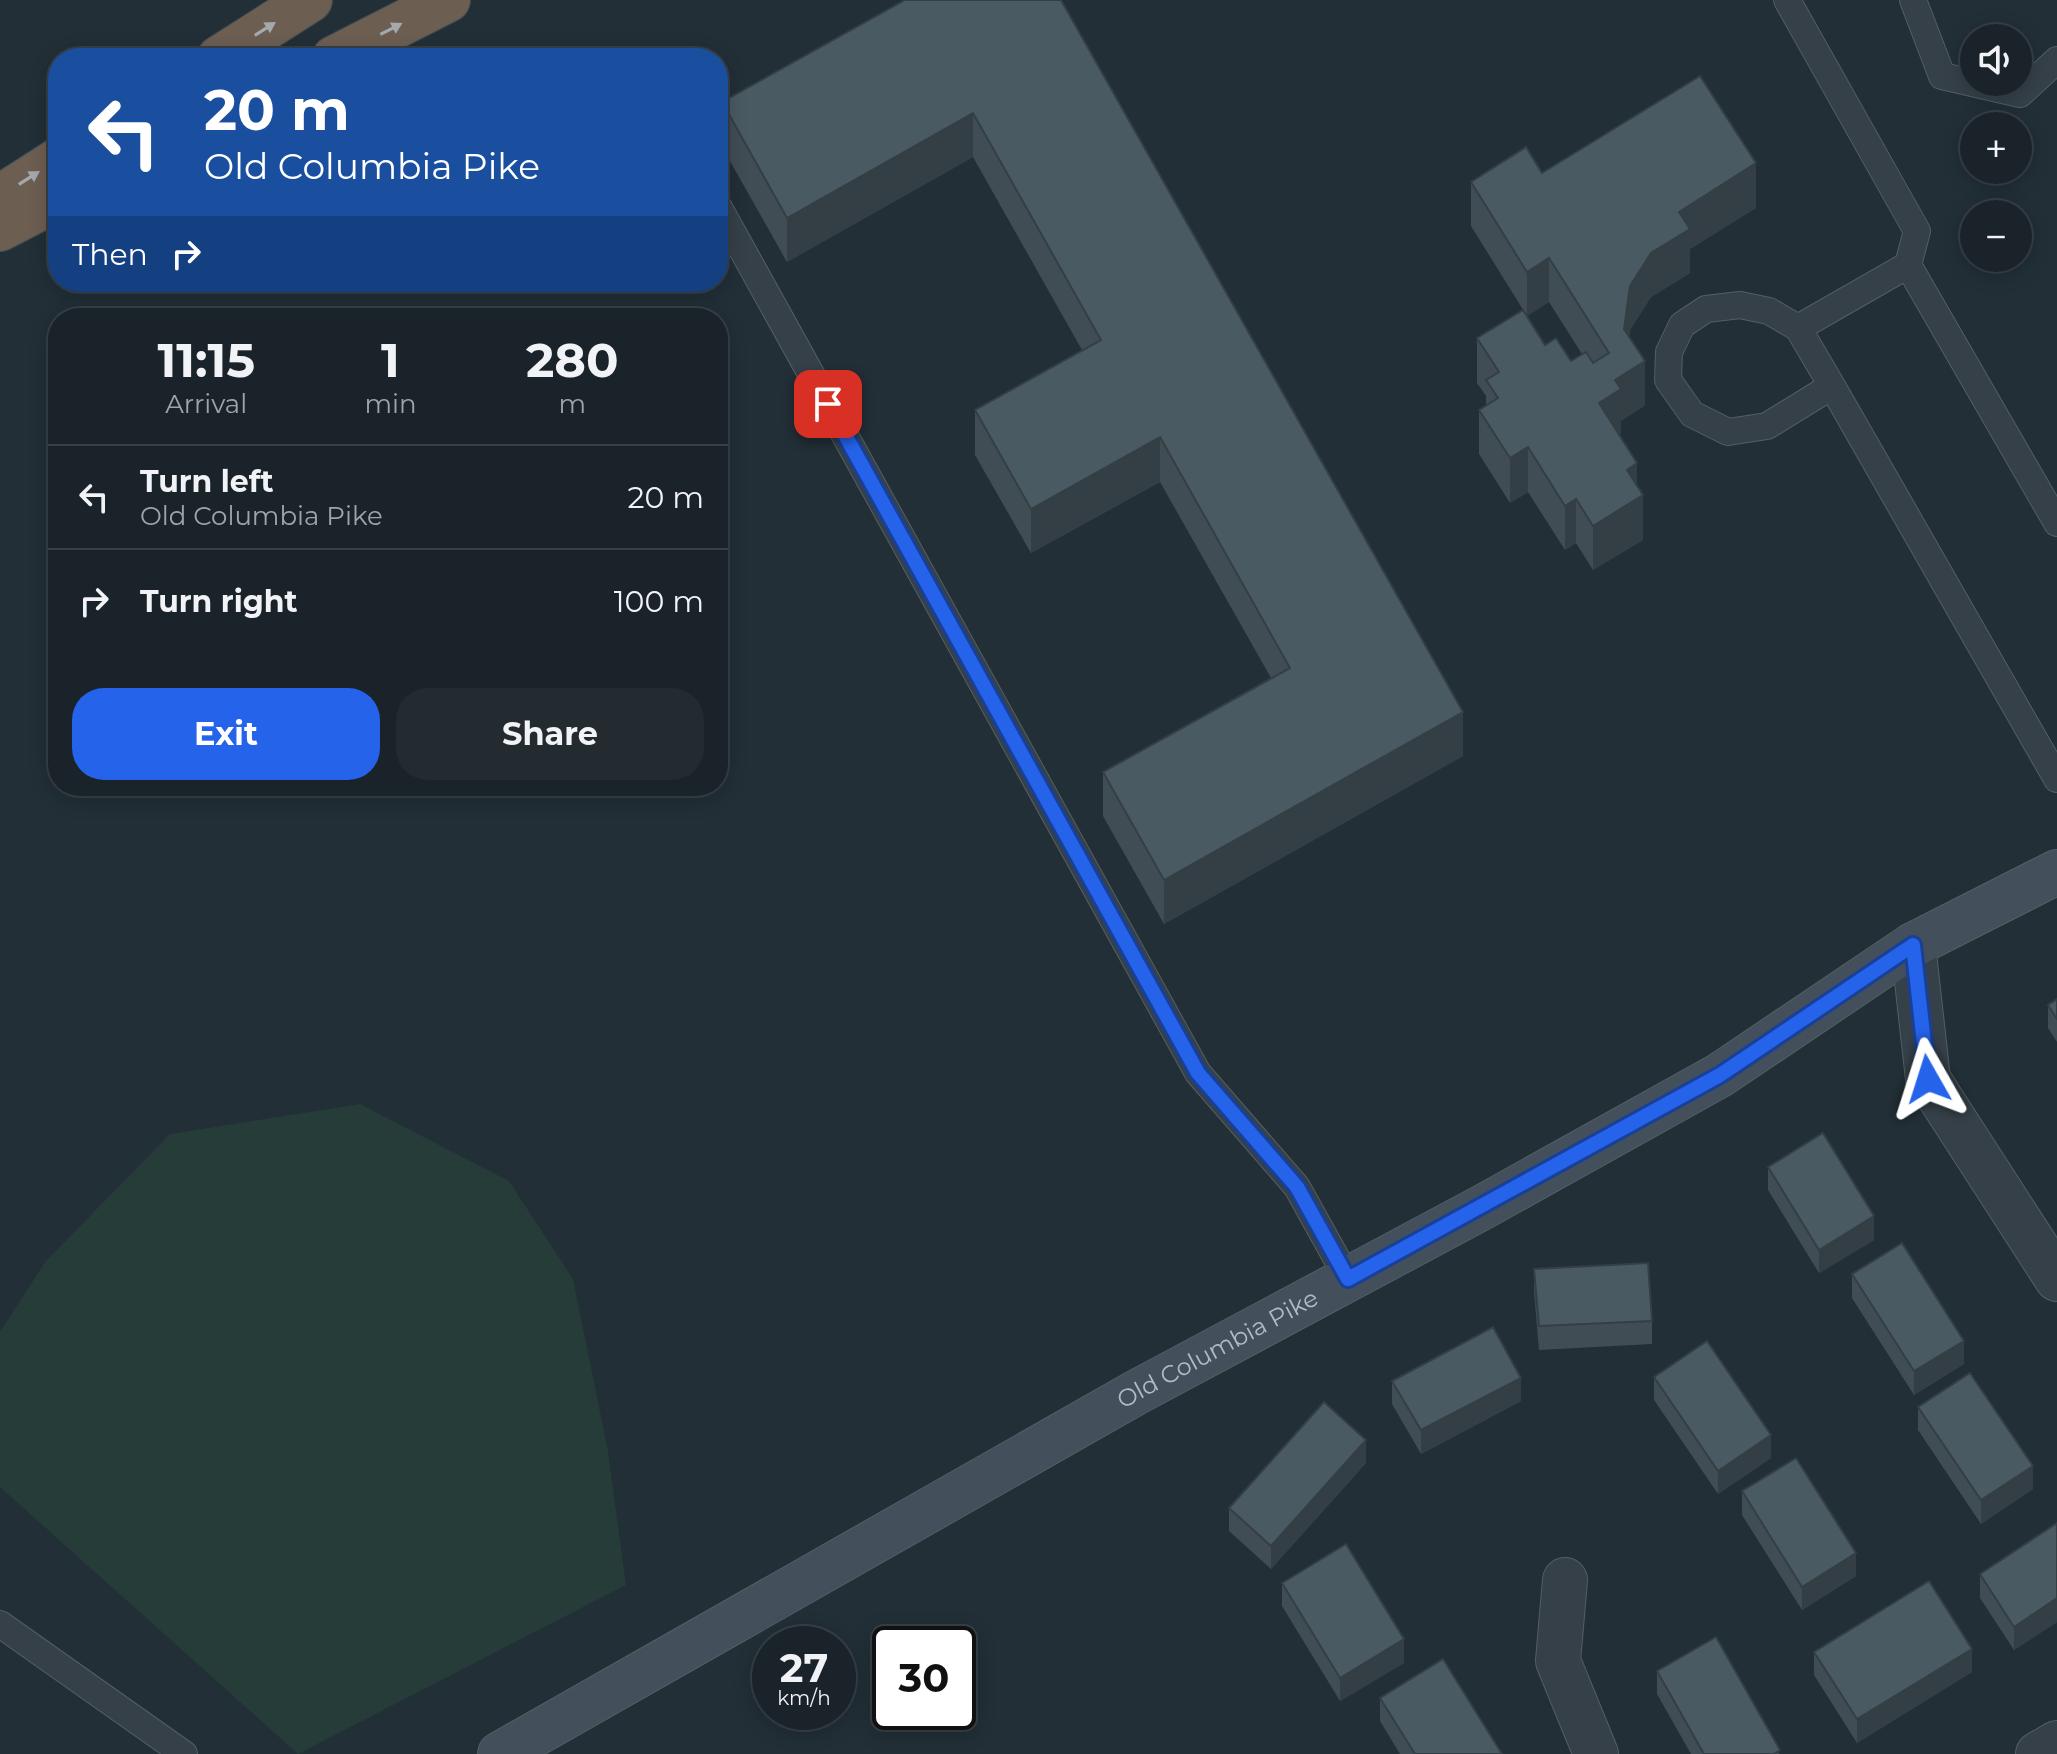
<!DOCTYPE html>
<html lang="en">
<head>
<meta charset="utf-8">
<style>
  :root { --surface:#1a2329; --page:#232b31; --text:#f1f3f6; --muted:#9fa4a8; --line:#384046; --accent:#2563eb }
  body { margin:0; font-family:Montserrat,sans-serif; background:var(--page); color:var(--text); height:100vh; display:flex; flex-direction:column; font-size:30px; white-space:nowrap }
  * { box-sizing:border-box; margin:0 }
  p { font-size:26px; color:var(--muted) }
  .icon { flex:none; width:44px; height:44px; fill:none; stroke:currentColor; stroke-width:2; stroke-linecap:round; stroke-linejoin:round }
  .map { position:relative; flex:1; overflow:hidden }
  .side { position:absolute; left:48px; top:308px; width:680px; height:488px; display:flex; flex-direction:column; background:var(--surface); border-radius:32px; box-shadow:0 4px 20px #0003,0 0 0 2px var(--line) }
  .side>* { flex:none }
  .guide { position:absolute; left:48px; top:48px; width:680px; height:244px; border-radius:32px; box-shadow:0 4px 20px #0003,0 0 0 2px var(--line); background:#1a4fa0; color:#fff; overflow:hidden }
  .controls { position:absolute; left:1960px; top:24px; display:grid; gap:16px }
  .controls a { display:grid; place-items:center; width:72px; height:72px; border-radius:50%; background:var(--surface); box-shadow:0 4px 20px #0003,0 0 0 2px var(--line); font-size:40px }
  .speed { position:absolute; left:752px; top:1626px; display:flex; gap:16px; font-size:40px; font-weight:700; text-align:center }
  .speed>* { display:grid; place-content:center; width:104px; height:104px; border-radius:50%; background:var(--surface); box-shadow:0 4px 20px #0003,0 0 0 2px var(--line); line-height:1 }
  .speed small { font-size:20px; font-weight:400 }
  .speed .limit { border:4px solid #111; border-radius:12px; background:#fff; color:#111 }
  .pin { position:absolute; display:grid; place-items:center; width:68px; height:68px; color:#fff; margin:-34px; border-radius:16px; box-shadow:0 4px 12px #0006 }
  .me { position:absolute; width:88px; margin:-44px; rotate:354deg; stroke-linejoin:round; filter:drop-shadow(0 0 6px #0008) }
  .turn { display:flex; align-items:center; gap:28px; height:168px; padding:0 24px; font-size:36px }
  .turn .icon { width:104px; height:104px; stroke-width:2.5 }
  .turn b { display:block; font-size:56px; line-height:68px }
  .then { display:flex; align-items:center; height:76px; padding:0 24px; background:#0003; gap:16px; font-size:30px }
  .eta { display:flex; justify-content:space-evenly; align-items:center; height:136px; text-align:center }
  .eta b { font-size:48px; font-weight:700; line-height:56px }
  .action { display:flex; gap:16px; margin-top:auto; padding:16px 24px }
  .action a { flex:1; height:92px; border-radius:32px; background:var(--accent); color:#fff; font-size:32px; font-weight:700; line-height:92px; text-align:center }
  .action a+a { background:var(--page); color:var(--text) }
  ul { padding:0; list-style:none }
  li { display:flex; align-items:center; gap:24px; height:104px; padding:0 24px; border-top:2px solid var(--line) }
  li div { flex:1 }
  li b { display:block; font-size:30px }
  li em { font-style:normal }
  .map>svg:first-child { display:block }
  .green { fill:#263c39 }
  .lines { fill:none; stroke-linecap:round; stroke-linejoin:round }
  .lane-casing { stroke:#535e65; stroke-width:28 }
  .street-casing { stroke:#535e65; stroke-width:46 }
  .secondary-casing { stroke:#535e65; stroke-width:46 }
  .highway-casing { stroke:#404b52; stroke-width:46 }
  .lane { stroke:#354048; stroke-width:26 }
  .street { stroke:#354048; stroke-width:44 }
  .secondary { stroke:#43505b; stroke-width:44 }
  .highway { stroke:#6d5e52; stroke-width:44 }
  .wall { fill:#404d55 }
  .shaded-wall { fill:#343f45 }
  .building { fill:#4a5a63; stroke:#343f45; stroke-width:2 }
  .oneway { fill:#a3a9ad }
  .route-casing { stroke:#184099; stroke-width:20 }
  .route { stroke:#2563eb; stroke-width:14 }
  .labels { text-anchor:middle; stroke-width:6; stroke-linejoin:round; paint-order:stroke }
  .street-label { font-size:24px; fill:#b0bcc4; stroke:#1a252c }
</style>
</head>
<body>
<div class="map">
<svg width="2057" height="1754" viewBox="0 0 2057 1754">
  <rect width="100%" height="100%" fill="#222f37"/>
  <path class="green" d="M360,1104L509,1181L573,1279L608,1451L626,1585L298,1754L0,1487V1332L45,1262L170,1134Z"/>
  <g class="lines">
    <defs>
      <path id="lane" d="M1787,0L1917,231L1908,265L1798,328
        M1913,0L1942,76L2020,94L2057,60
        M718,206L1198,1073L1297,1187L1348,1279
        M1908,265L2057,523
        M1832,386L1767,426L1728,432L1692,414L1668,380L1669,352L1682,325L1706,309L1740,305L1769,311L1798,328L1832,386L2057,779
        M0,1624L184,1754"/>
      <path id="street" d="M1913,945L1928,1079L2057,1279
        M1565,1580L1558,1661L1596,1754
        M2038,1754L2057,1743"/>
      <g id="secondary">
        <path id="s1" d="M500,1754L1137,1392L1483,1207L1720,1075L1913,945L2057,872"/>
      </g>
      <path id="highway" d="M219,58L310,0
        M334,58L448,0
        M0,197L58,160
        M0,229L58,199"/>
    </defs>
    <use href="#lane" class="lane-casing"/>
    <use href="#street" class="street-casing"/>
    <use href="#secondary" class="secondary-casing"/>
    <use href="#highway" class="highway-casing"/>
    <use href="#lane" class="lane"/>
    <use href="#street" class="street"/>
    <use href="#secondary" class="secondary"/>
    <use href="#highway" class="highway"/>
  </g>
  <path class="wall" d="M905,0L1463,756L1164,924L1103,816V772L1271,678L1160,482L1031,553L975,455V410L1082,350L973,157L787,262L722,147V102Z
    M1542,173L1756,208L1690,249V273L1651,297L1630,330L1629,337L1645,405L1621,421V433L1619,434L1637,487L1643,540L1593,570L1576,543L1565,550L1528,492L1510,503L1479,454V410L1486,406V396L1477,383V338L1545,345L1571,361L1582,354L1549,302L1527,316L1471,226V182Z
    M2057,999V1042L2048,1028V1005Z
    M1768,1167L1874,1240L1819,1273L1768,1190Z
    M1534,1269L1652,1321V1344L1539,1350L1534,1292Z
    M1852,1274L1964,1364L1914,1395L1852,1298Z
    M1654,1377L1771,1458L1718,1494L1654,1400Z
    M1392,1381L1521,1401L1421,1454L1392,1404Z
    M1918,1407L2033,1489L1981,1524L1918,1430Z
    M1366,1463L1271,1569L1229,1531V1508Z
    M1742,1491L1856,1576L1802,1610L1742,1515Z
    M2057,1523V1622L2014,1650L1980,1598V1574Z
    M1282,1583L1404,1663L1340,1701L1282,1606Z
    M1814,1652L1972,1672L1857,1743L1814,1675Z
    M1657,1671L1780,1754H1691L1657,1694Z
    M1380,1698L1502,1754H1400L1380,1721Z"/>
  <path class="shaded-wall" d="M973,113V157L787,262V218Z
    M1756,163V208L1690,249V273L1651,297L1630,330L1624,374V329L1630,286L1679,212Z
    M1549,258V302L1527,316V272Z
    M1645,361V405L1621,421V433L1599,447V403L1615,380Z
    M1160,437V482L1031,553V509Z
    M1528,447V492L1510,503V458Z
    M1637,463V499L1643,495V540L1593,570V526L1627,470Z
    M1576,499V543L1565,550V506Z
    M1463,712V756L1164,924V880Z
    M1874,1216V1240L1819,1273V1250Z
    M1964,1341V1364L1914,1395V1371Z
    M1521,1378V1401L1421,1454V1430Z
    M1771,1435V1458L1718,1494V1471Z
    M1366,1440V1463L1271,1569V1546Z
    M2033,1466V1489L1981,1524V1500Z
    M1856,1553V1576L1802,1610V1587Z
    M2057,1598V1622L2014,1650V1627Z
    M1404,1639V1663L1340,1701V1678Z
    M1972,1649V1672L1857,1743V1719Z"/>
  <path class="building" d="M905,0H1061L1463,712L1164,880L1103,772L1290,668L1160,437L1031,509L975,410L1101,340L973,113L787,218L722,102Z
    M1700,76L1756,163L1679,212L1690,229L1651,253L1630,286L1624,329L1645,361L1615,380L1621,389L1599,403L1637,463L1627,470L1643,495L1593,526L1576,499L1565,506L1528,447L1510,458L1479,410L1498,398L1486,380L1499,372L1477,338L1523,310L1545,345L1556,338L1571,361L1586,352L1593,363L1609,353L1549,258L1527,272L1471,182L1526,147L1542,173Z
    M2057,999V1019L2048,1005Z
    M1823,1133L1874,1216L1819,1250L1768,1167Z
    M1902,1243L1964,1341L1914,1371L1852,1274Z
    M1648,1263L1652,1321L1539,1326L1534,1269Z
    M1493,1327L1521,1378L1421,1430L1392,1381Z
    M1707,1341L1771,1435L1718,1471L1654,1377Z
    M1970,1373L2033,1466L1981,1500L1918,1407Z
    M1324,1402L1366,1440L1271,1546L1229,1508Z
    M1796,1458L1856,1553L1802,1587L1742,1491Z
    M2057,1523V1598L2014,1627L1980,1574Z
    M1346,1544L1404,1639L1340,1678L1282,1583Z
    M1929,1581L1972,1649L1857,1719L1814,1652Z
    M1716,1637L1780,1750L1774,1754H1704L1657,1671Z
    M1443,1659L1502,1754H1415L1380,1698Z"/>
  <defs><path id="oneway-solid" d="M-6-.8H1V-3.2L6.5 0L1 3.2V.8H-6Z" transform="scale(2)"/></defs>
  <g class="oneway">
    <use href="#oneway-solid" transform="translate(265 29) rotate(-32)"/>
    <use href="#oneway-solid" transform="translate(391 29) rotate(-27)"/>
    <use href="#oneway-solid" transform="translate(29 178) rotate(-32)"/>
  </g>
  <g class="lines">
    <defs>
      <path id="route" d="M828,404L1198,1073L1297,1187L1348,1279L1720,1075L1913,945L1928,1079"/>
    </defs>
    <use href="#route" class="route-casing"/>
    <use href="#route" class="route"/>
  </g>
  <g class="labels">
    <g class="street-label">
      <text dy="8" stroke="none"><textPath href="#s1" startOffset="824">Old Columbia Pike</textPath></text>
    </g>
  </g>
</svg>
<div class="controls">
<a><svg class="icon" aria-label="sound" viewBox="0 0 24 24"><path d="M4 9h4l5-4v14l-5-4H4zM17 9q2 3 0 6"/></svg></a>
<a>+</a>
<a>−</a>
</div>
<div class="speed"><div>27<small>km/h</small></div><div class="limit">30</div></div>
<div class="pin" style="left:828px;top:404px;background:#d93025"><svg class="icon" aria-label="arrive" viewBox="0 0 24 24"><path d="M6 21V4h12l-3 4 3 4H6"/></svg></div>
<svg class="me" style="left:1928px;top:1079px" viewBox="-20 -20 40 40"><path d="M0-17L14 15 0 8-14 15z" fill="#2563eb" stroke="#fff" stroke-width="4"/></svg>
<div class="guide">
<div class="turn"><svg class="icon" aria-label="left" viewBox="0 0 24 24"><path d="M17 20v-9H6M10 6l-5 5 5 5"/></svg><div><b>20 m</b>Old Columbia Pike</div></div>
<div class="then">Then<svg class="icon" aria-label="right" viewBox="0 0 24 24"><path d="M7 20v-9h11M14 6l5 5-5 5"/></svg></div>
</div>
<section class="side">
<div class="eta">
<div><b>11:15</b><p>Arrival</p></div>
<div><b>1</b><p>min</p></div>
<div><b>280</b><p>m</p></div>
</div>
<ul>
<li><svg class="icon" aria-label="left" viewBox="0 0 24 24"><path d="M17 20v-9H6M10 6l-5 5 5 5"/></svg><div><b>Turn left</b><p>Old Columbia Pike</p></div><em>20 m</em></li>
<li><svg class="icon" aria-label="right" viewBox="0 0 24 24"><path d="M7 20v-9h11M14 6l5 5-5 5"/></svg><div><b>Turn right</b></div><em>100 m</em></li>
</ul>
<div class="action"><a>Exit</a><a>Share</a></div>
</section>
</div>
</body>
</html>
